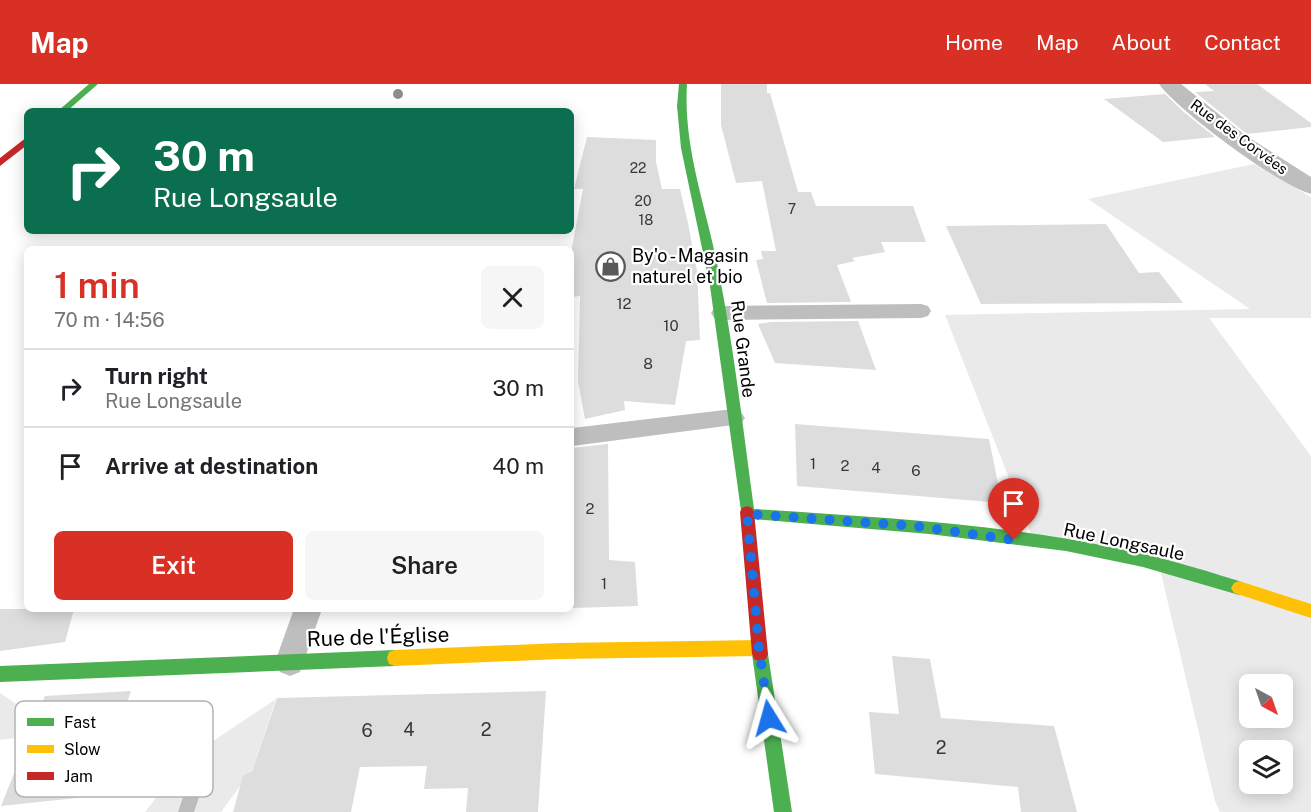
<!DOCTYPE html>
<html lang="en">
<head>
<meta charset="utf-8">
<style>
  :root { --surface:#fff; --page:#f6f6f6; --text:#202124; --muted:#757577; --line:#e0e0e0; --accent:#d93025 }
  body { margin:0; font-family:"Public Sans",sans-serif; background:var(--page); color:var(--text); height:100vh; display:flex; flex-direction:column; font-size:22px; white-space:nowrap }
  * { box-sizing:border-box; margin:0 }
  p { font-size:20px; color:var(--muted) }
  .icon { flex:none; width:33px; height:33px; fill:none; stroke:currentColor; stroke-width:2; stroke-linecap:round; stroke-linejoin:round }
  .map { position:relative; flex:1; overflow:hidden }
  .side { position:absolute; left:24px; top:162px; width:550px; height:366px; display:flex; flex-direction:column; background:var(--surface); border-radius:9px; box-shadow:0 3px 15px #0003 }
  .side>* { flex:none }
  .top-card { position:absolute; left:24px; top:24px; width:550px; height:126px; border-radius:9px; box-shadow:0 3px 15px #0003; background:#0b6e4f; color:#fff; overflow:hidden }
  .needle { width:39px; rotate:140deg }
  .tools { position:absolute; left:1239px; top:590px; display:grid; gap:12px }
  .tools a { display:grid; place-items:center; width:54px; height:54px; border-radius:9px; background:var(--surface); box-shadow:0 3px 15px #0003; font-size:30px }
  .pin { position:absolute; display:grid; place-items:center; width:51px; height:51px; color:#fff; margin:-62px -26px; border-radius:50% 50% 50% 0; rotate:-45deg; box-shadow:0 0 6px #0007 }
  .pin .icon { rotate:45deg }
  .me { position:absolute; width:66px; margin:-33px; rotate:352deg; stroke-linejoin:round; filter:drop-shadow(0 0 4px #0008) }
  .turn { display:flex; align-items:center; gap:21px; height:126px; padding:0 30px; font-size:27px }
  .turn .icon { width:78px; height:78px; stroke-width:2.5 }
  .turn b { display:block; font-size:42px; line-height:51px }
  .round { display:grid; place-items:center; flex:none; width:63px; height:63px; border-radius:9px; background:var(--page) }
  .overview { display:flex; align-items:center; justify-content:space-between; height:102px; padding:0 30px }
  h1 { font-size:36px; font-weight:600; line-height:45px; color:var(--accent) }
  .primary-button { display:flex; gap:12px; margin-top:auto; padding:12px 30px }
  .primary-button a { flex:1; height:69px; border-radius:9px; background:var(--accent); color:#fff; font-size:24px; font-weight:600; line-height:69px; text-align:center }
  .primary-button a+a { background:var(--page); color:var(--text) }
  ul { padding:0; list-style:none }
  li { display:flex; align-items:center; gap:18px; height:78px; padding:0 30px; border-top:2px solid var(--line) }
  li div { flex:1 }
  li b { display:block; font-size:22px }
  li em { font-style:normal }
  header { display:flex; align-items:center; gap:36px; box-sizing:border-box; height:84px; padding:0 30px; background:var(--accent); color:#fff }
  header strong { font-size:28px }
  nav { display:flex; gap:33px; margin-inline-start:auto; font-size:21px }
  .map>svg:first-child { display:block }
  .green { fill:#eaeaea; fill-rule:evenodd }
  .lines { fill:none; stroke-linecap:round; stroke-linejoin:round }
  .stream { fill:#bcbcbc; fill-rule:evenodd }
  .building { fill:#ddd }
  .lane { fill:#bebebe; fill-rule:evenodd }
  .street { fill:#bebebe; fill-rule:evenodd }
  .fast { fill:#4caf50; fill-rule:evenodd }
  .slow { fill:#ffc107; fill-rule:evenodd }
  .jam { fill:#c62828; fill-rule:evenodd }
  .tree { fill:#8d8d8d }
  .route { stroke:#1a73e8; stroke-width:10; stroke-dasharray:0 18 }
  .labels { text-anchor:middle; stroke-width:4.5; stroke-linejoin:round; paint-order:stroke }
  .far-number-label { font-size:14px; fill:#373737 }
  .far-street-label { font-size:15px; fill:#000; stroke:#fff }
  .number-label { font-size:15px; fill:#373737 }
  .poi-label { font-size:18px; fill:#000; stroke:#fff; text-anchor:start }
  .street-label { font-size:18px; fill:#000; stroke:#fff }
  .near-number-label { font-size:18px; fill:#373737 }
  .near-street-label { font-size:21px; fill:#000; stroke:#fff }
  .key { fill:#fff; stroke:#b2b2b2; stroke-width:1.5 }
  .key-label { font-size:16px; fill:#000 }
</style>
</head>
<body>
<header>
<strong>Map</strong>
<nav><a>Home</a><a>Map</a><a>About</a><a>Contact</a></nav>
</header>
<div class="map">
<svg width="1311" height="728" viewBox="0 0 1311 728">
  <rect width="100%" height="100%" fill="#fff"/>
  <path class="green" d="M1254,80L1311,113V234H1209L1311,372V728H1220L1215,717L1159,481L1034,458L945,231L1250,225L1088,115ZM1250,600H1282V633H1250ZM1250,666H1282V699H1250Z
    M0,609L16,620L14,654L0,656Z
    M276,615L252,686L221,728H145L186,675Z"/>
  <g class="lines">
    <path class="stream" d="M202,673L208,675L210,681L194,728H178L196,675Z"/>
  </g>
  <path class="building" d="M721,0H767V9H770L798,108H811L816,122H913L926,158H881L885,168L852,174L855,177L837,181L851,218L767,219L756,176L763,175L761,167H776L762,97L736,99L721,41Z
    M1205,0H1257L1311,39V43L1247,50L1195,8L1214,7Z
    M1165,10L1185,29L1215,53L1163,58L1104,15Z
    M587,53L656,56V78L662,105H680L688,139L697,187L700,256L686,257L675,321L624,317L625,326L585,335L578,297L580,212L572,213V163L583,105H574Z
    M1106,140L1139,189L1159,188L1183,219L981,220L946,142Z
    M858,237L876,286L775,279L758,240L771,238Z
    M795,340L989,355L1002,419L797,402Z
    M608,360L609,476L635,478L638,522L572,524V364Z
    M0,525H74L65,558L0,567Z
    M892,572L930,575L941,634L1054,642L1077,728H1021L1018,703L875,690L869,628L899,630Z
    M131,607L95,712L1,722L45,612Z
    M546,607L538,728H466L468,704L424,705L427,682L360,683L351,728H233L243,692L252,687L277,614Z"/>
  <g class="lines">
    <path class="lane" d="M921,220L928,222L931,227L928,232L921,234L721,236L714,234L711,229L714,224L721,222Z
      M733,325L741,328L745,334L741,340L572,362V344Z
      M294,525H322L300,588L290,592L280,588L275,578Z"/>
    <path class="street" d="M1159,0H1181L1245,51L1311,93V110C1281,103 1177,26 1159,0Z"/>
    <path class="fast" d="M89,0H98L67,27H58Z
      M679,0H687C683,64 706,122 718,184C734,264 743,344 754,425C873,433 994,439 1111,463C1155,471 1197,484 1239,497L1244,499L1247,504L1244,509L1239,511L1143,483L1066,467L929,450L742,434L710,202L681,64L677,22Z
      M760,562L766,565L768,570L792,728H774L752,570L754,565Z
      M395,566L401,568L403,574L401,580L395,582L0,598V582Z"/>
    <path class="slow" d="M1239,497L1311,520V534L1234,509L1231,504L1234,499Z
      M759,556L765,559L767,564L765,569L759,572L560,575L395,582L389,580L387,574L389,568L395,566L560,559Z"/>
    <path class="jam" d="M27,53V61L0,82V74Z
      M747,422L752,424L754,428L768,570L766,575L760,578L754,575L752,570L740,428L742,424Z"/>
  </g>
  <circle class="tree" cx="398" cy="10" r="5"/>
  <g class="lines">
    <path class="route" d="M769,634L759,564L747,430L915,442L1014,456"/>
  </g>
  <defs>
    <symbol id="shop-ring" viewBox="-11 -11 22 22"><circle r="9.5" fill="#fff" stroke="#595959" stroke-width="1.5"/><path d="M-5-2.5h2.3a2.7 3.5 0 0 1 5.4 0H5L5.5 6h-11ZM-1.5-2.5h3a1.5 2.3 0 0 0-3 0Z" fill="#595959"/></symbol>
  </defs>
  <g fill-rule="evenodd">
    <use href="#shop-ring" x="594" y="166" width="33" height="33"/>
  </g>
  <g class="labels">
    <g class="far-number-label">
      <text x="638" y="89">22</text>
      <text x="643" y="122">20</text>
      <text x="792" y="130">7</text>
      <text x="646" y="141">18</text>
    </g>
    <g class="far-street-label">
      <text transform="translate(1239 53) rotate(36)" y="5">Rue des Corvées</text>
    </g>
    <g class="number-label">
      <text x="624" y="225">12</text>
      <text x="671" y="247">10</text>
      <text x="648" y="285">8</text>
      <text x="813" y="385">1</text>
      <text x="845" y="387">2</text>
      <text x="876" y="389">4</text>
      <text x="916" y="392">6</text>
      <text x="590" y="430">2</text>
      <text x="604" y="505">1</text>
    </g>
    <g class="poi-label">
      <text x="632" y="178">By'o - Magasin<tspan x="632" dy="21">naturel et bio</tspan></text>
    </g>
    <g class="street-label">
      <text transform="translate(743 265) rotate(83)" y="6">Rue Grande</text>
      <text transform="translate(1124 458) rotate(12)" y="6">Rue Longsaule</text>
    </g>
    <g class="near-number-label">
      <text x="409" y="652">4</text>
      <text x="486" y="652">2</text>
      <text x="367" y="653">6</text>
      <text x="941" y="670">2</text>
    </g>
    <g class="near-street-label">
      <text transform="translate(378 553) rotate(-2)" y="7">Rue de l'Église</text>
    </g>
  </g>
  <rect x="15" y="617" width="198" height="96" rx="9" class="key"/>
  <rect x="27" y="634" width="27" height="8" fill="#4caf50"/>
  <rect x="27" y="661" width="27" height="8" fill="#ffc107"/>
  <rect x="27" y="688" width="27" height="8" fill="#c62828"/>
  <g class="key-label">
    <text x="64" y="644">Fast</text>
    <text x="64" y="671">Slow</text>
    <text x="64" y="698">Jam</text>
  </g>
</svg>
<div class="tools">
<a><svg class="needle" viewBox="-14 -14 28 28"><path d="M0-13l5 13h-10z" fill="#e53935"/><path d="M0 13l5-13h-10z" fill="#757577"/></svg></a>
<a><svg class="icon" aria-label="layers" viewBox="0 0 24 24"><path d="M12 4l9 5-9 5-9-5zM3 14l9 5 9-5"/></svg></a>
</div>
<div class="pin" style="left:1014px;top:456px;background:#d93025"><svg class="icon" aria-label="arrive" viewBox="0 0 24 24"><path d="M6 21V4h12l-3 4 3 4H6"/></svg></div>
<svg class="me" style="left:769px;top:634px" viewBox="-20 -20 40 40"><path d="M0-17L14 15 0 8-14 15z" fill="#1a73e8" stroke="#fff" stroke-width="4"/></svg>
<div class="top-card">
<div class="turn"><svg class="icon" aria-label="right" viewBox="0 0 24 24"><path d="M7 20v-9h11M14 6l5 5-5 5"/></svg><div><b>30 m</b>Rue Longsaule</div></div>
</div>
<section class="side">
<div class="overview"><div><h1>1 min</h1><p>70 m · 14:56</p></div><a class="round"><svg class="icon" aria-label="close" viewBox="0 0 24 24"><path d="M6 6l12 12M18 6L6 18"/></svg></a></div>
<ul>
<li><svg class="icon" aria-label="right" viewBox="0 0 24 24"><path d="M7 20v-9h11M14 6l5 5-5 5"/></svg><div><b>Turn right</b><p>Rue Longsaule</p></div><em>30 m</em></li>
<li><svg class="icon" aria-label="arrive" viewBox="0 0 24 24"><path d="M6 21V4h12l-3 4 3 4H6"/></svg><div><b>Arrive at destination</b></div><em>40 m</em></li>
</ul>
<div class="primary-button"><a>Exit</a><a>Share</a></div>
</section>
</div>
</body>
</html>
